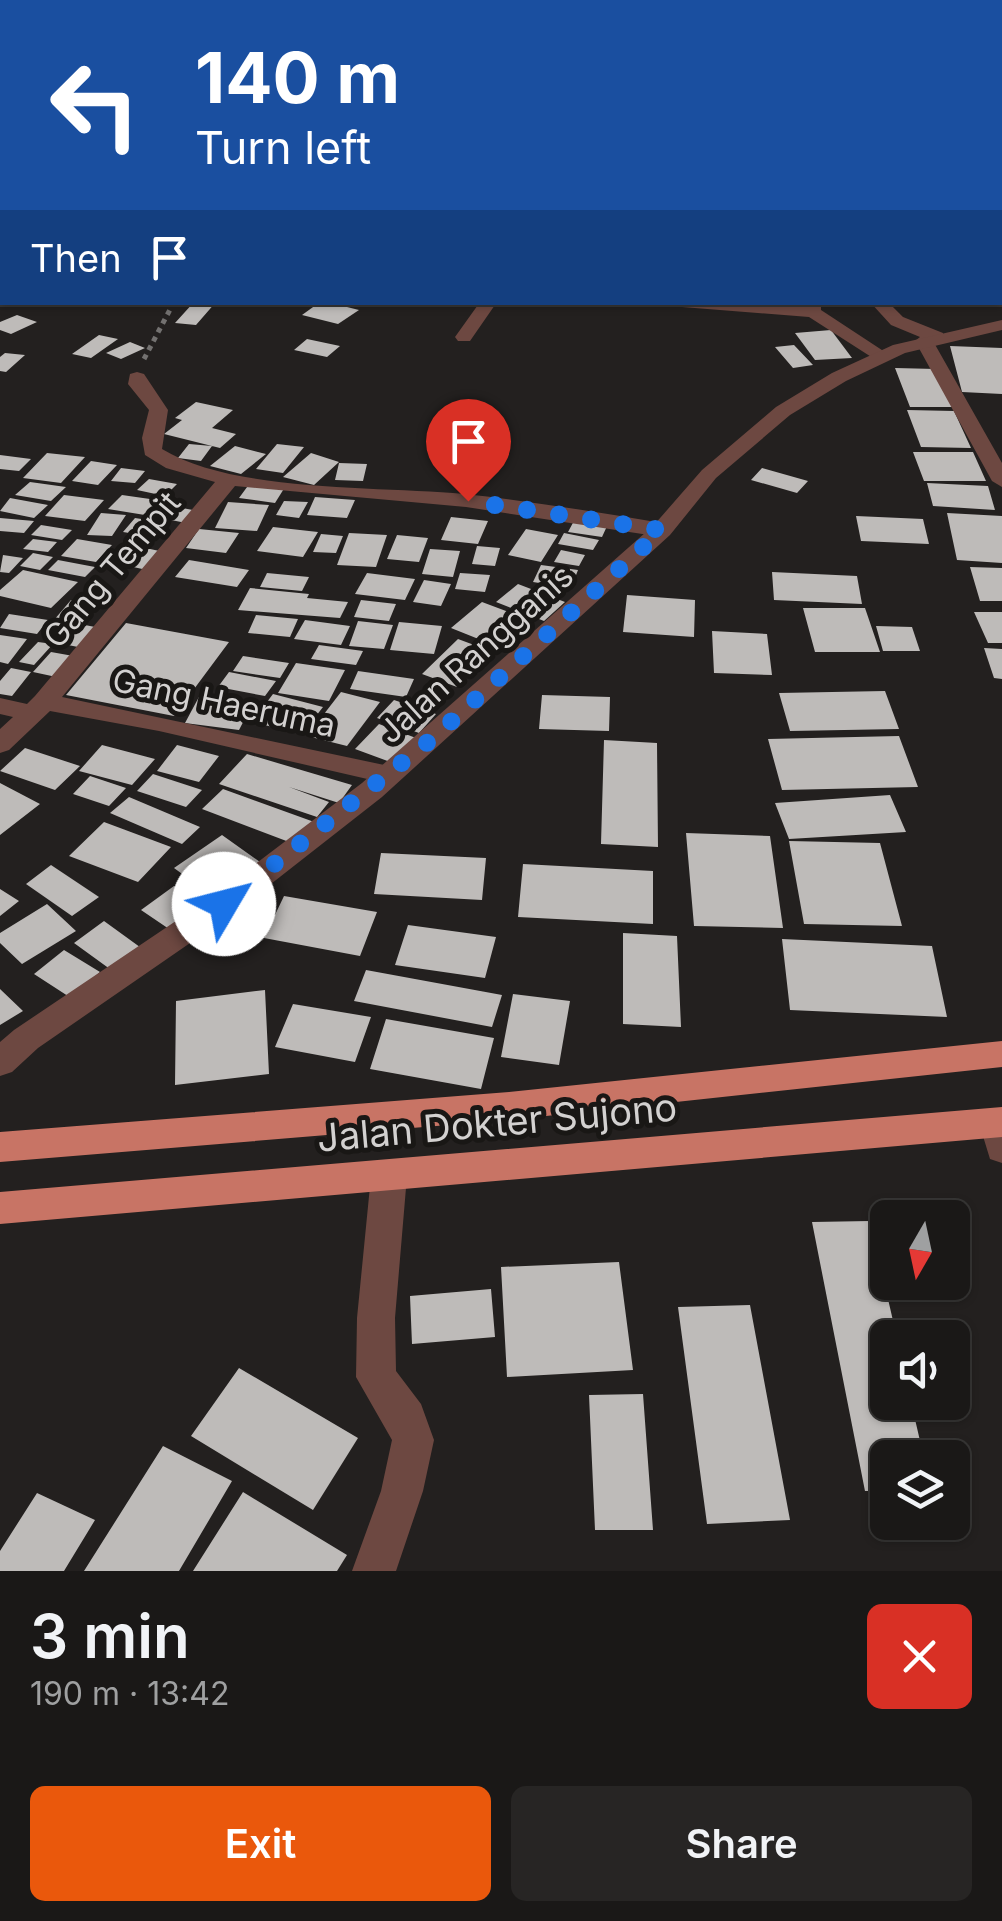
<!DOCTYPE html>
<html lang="en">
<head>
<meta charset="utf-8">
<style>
  :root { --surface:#1a1817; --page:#272524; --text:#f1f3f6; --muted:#9fa0a1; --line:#383736; --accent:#ea580c }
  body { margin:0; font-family:Inter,sans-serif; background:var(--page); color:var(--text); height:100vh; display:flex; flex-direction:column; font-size:38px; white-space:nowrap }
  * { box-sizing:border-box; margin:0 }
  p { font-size:32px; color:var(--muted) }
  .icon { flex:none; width:55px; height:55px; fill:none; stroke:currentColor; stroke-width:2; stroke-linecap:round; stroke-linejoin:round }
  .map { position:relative; height:1571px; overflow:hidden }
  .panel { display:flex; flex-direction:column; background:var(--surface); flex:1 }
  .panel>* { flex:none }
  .top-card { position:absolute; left:0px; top:0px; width:1002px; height:305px; box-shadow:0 2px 8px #0004,0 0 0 2px var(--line); background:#1a4fa0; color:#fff; overflow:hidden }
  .needle { width:65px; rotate:189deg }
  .fabs { position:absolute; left:870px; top:1200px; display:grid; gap:20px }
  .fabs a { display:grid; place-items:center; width:100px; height:100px; border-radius:15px; background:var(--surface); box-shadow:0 2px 8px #0004,0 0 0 2px var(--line); font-size:50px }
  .pin { position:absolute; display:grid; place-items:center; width:85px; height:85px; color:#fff; margin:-102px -42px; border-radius:50% 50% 50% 0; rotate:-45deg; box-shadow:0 0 10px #0007 }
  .pin .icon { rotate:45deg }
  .me { position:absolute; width:110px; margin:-55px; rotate:53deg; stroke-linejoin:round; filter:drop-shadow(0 0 8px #0008) }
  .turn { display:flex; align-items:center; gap:35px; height:210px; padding:0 30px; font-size:45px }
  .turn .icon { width:130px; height:130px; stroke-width:2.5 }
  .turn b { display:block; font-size:70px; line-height:85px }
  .then { display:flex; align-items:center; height:95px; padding:0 30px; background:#0003; gap:20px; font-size:38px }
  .round { display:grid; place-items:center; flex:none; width:105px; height:105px; border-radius:15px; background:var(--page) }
  .head { display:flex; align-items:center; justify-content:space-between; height:170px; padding:0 30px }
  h1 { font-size:60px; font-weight:600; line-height:75px }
  .button { display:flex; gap:20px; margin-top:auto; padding:20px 30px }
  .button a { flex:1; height:115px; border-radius:15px; background:var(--accent); color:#fff; font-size:40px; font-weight:600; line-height:115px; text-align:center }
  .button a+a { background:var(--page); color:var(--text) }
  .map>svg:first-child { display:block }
  .building { fill:#bebbb9 }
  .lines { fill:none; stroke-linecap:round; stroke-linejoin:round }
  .path { stroke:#737170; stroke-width:5; stroke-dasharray:5 5; stroke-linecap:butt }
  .minor { fill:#6d4841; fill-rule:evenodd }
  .tertiary { fill:#6d4841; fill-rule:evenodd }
  .trunk { fill:#c87465; fill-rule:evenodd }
  .route { stroke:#1a73e8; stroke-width:18; stroke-dasharray:0 32.4 }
  .labels { text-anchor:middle; stroke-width:10; stroke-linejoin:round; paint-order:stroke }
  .street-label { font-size:32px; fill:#d3d1d0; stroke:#191715 }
  .near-street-label { font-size:38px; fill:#d3d1d0; stroke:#191715 }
</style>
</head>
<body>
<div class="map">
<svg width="1002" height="1571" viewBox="0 0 1002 1571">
  <rect width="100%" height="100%" fill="#23201f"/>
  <path class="building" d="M194,302H216L196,325L175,323Z
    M320,302H327L359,310L338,324L302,315Z
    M17,315L37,322L11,334L0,330V322Z
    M831,330L852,358L815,360L795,333Z
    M99,335L118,339L91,358L72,354Z
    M307,339L340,346L327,357L294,350Z
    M130,342L145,348L121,359L106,353Z
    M794,345L813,365L793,368L775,347Z
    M950,346L1002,348V394L962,392Z
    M5,353L25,355L6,372L0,371V357Z
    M895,368L936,369L953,407H910Z
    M196,402L233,410L212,428L236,434L220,448L164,434L182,420L175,418Z
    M907,410L954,411L971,448L921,447Z
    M189,444L212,446L201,461L178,458Z
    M277,444L304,447L283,473L256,469Z
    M235,446L266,454L241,474L210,466Z
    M913,452H973L986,481H924Z
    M47,453L85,457L61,483L23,478Z
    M311,453L339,462L314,485L283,477Z
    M0,455L31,459L19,471L0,469Z
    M91,461L117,465L98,485L72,481Z
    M339,463L367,464L363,481L335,480Z
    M121,468L145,471L135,483L111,481Z
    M762,468L808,481L797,493L751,480Z
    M149,479L177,484L165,496L137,490Z
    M30,482L66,487L51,501L15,495Z
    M250,483L285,487L275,503L239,498Z
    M927,483L988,486L995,510L933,506Z
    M64,495L104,500L85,521L45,516Z
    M122,495L164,501L151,516L108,509Z
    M315,497L355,500L347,518L307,515Z
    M10,498L48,505L34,518L0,511Z
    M284,501L308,502L299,518L276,515Z
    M228,502L269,505L257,531L215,528Z
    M177,507L198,511L186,523L166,519Z
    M101,513L126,515L112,536L87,535Z
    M947,513L1002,516V563L957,560Z
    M856,516L923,519L929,544L861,541Z
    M451,517L488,521L478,544L441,540Z
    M0,518L34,521L24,533L0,531Z
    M135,518L160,522L148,536L123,532Z
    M575,519L608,524L602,537L568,532Z
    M41,525L72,530L62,540L31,535Z
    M273,527L318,532L303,557L257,551Z
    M199,529L239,533L226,553L186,548Z
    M526,529L558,535L541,562L508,555Z
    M349,533L387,535L376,567L337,565Z
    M564,533L599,540L593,550L558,544Z
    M321,534L343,536L336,553L313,552Z
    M397,535L428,538L419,562L387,559Z
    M33,539L57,542L48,552L23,549Z
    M77,539L112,545L96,562L61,556Z
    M477,546L500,548L495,566L472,564Z
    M141,547L164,552L147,570L124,565Z
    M430,549L460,551L453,577L422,574Z
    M561,550L585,555L579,566L554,562Z
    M33,553L53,557L40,570L20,566Z
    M3,555L23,558L9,573L0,572Z
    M58,560L95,567L85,577L48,570Z
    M189,560L249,570L237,587L175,577Z
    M541,565L578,570L571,588L533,582Z
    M970,567L1002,568V601H980Z
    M23,570L78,582L51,608L0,596V590Z
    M772,572L857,576L862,604L774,600Z
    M267,573L309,577L302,591L260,587Z
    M367,573L415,579L405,600L355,594Z
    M460,573L490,575L485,592L455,589Z
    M424,580L451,584L441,606L413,602Z
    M518,584L565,602L544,621L496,602Z
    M250,588L309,594L307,598L348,602L340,618L238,610Z
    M627,595L695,600L694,637L623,632Z
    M71,600L88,603L71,623L54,620Z
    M361,600L396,604L389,621L354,617Z
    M482,602L522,617L491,644L451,628Z
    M803,608H865L880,652H815Z
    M974,612H1002V643H988Z
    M9,614L48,620L37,634L0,628Z
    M256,615L298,619L290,637L248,633Z
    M305,620L350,626L341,645L294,639Z
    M358,621L393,625L384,649L349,646Z
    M399,622L442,626L434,654L390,650Z
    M75,623L105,629L88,649L58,643Z
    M126,623L229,642L174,716L66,695Z
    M876,626L912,627L920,651H883Z
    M712,631L767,634L772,675L714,673Z
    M0,635L27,639L8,664L0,662Z
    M458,639L493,652L457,687L422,674Z
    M38,642L53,644L34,665L19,662Z
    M319,645L363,651L356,665L311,659Z
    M984,648L1002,649V679L994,678Z
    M51,652L79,657L61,678L33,672Z
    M243,656L289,663L280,678L233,671Z
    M296,663L345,670L329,701L278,693Z
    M11,668L31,672L12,696L0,694V681Z
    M358,671L414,679L406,697L350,689Z
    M229,672L276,681L265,696L218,687Z
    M885,691L899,729L790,731L779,693Z
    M341,692L380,702L347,746L307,736Z
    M273,694L323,707L302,734L252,722Z
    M200,695L254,701L239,730L185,723Z
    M542,695L610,697L609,731L539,729Z
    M394,700L436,714L419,733L377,718Z
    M379,724L416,738L393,763L355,749Z
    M899,736L918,787L782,790L768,739Z
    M604,740L657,743L658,847L601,844Z
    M102,745L155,759L132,785L79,771Z
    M177,745L219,756L199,782L157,771Z
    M25,748L80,766L55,790L0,771Z
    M247,754L352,785L339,803L289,787L329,802L317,817L219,784Z
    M153,774L202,790L186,807L137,791Z
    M90,776L126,788L109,806L73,794Z
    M0,783L40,804L0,835Z
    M223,789L317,823L297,845L202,809Z
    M890,795L906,832L789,839L775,803Z
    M129,797L200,827L182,844L110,813Z
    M104,822L171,847L138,882L69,856Z
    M686,833L770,836L783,928L694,926Z
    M222,835L260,862L211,895L174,868Z
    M789,841L880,843L902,926L804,924Z
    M381,853L486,858L482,900L374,894Z
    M523,864L653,871V924L518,917Z
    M51,865L99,897L72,916L26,884Z
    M174,886L205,906L172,931L141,910Z
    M0,889L19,901L0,916Z
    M284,896L377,912L360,956L264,938Z
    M47,904L76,931L22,964L0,943V933Z
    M104,921L144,950L114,972L74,943Z
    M408,925L496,937L485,978L395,965Z
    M623,933L677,936L681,1027L623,1024Z
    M782,939L932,946L947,1017L790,1010Z
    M64,950L100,972L71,998L34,974Z
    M366,970L502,995L492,1027L354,1001Z
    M0,989L23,1011L0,1025Z
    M265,990L269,1074L175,1085L176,1001Z
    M513,994L570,1001L559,1065L501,1057Z
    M293,1004L371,1017L355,1062L275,1047Z
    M386,1019L494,1038L481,1089L370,1069Z
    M870,1221L897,1338H888V1402H911L924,1458H888V1491H865L812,1222Z
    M619,1262L633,1370L507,1377L501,1267Z
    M491,1289L495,1337L412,1344L410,1296Z
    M750,1305L790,1520L707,1524L678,1307Z
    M239,1368L358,1438L313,1510L191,1436Z
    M643,1394L653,1530H595L589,1395Z
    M163,1446L232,1481L179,1571H84Z
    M243,1492L347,1555L337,1571H193Z
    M37,1493L95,1520L64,1571H0V1551Z"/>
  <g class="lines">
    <path class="path" d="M144,359L174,302"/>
    <path class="minor" d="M378,0H451L452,2H380Z
      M702,0H712V2H702Z
      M773,0H783V2H773Z
      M824,0H907L908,2H826Z
      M480,302H497L470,341H458L455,337Z
      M674,302L804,306L803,302H821V310L891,356L882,361L876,360L809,317L682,307Z
      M870,302H888L903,317L943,333V341H933L1002,463V487L992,481L915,341L920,337L891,325Z
      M137,372L144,374L168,410L162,449C234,493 379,486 464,494C530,501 596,512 662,523L673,530L662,537L466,507L235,486L62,697L389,766L399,769L403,775L399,781L389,784L159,731L50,711L9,750L0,753V729L13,717L0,714V698L27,704L35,696L215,482L166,468L145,455L142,438L149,410L128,384L130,374Z
      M996,1108L1002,1110V1163L990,1159L979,1123L984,1113Z
      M389,1160L402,1165L407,1176L395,1318L396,1371L421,1404L434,1440L423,1491L396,1571H352L381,1491L392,1440L356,1377L357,1318L371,1176L376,1165Z"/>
    <path class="tertiary" d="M1002,320V330L905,353L846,381L790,415L716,478L670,535L382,797L235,912L38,1048L12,1072L0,1076V1042L14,1030L213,896L362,783L654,525L702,470L776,407L832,373L893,345Z"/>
    <path class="trunk" d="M1002,1041V1067L509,1120L0,1162V1132L509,1092Z
      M1002,1107V1137L0,1224V1192Z"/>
  </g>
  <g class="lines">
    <path class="route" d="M224,904L433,738L662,530L468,501"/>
  </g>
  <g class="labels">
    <g class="street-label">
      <text transform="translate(112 570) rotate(-50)" y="11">Gang Tempit</text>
      <text transform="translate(476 654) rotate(-42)" y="11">Jalan Rangganis</text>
      <text transform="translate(224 703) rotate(12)" y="11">Gang Haeruma</text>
    </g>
    <g class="near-street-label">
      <text transform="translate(497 1123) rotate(-5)" y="13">Jalan Dokter Sujono</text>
    </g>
  </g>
</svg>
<div class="fabs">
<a><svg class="needle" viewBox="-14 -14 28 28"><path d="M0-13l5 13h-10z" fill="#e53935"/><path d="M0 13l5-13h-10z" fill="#9fa0a1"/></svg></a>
<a><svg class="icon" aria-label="sound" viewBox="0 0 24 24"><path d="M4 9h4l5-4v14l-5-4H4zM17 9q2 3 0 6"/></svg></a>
<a><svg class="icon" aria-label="layers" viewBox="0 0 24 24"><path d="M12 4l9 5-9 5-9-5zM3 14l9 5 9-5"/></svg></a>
</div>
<div class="pin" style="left:468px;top:501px;background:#d93025"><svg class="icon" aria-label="arrive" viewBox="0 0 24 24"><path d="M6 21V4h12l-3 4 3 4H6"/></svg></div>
<svg class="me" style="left:224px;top:904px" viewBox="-20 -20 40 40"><circle r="19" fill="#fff"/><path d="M0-13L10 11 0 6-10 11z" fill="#1a73e8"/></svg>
<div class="top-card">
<div class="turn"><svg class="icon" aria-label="left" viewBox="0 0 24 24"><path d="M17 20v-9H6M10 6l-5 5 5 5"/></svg><div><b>140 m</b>Turn left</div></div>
<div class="then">Then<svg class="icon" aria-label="arrive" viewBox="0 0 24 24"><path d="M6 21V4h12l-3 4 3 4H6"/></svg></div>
</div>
</div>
<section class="panel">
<div class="head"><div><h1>3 min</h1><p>190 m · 13:42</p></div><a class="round" style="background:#d93025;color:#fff"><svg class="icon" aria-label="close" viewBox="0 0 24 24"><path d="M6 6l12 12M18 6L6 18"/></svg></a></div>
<div class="button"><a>Exit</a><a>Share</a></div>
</section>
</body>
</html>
